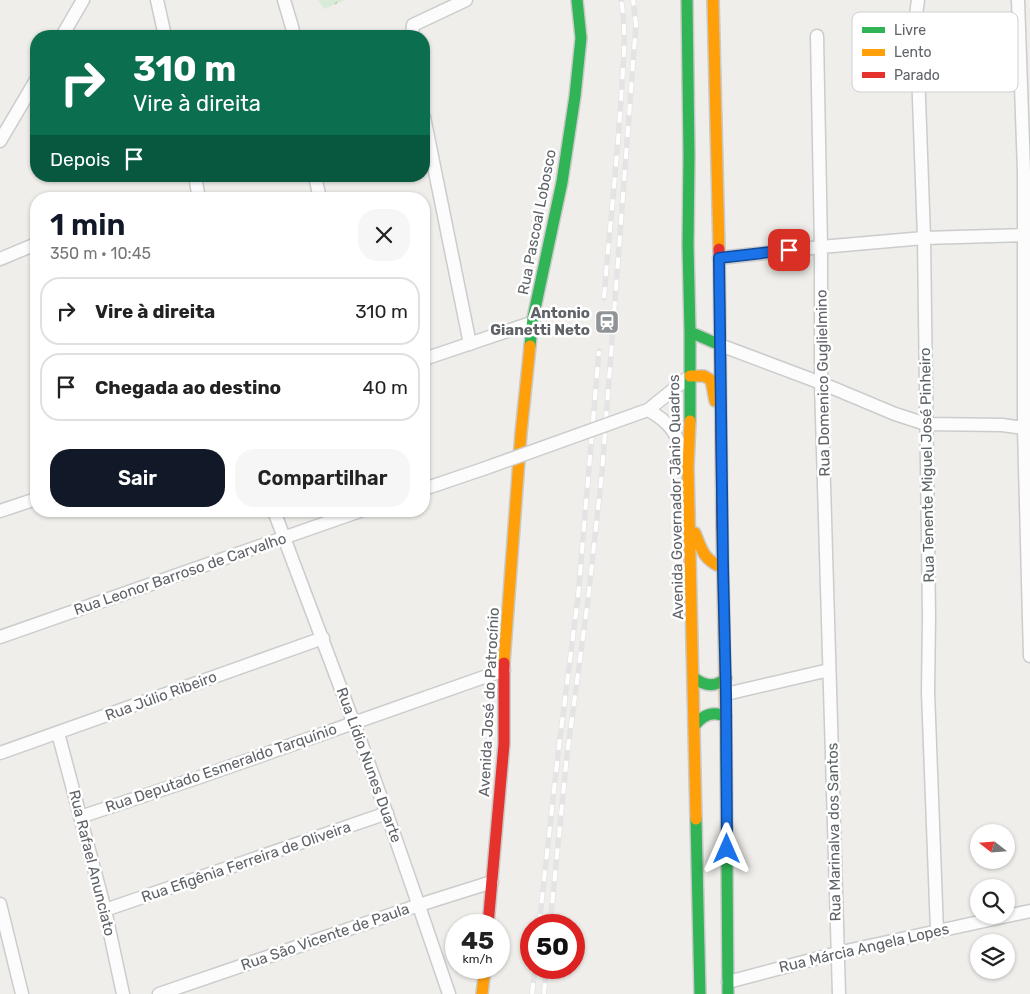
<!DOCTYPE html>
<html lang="pt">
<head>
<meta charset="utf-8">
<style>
  :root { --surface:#fff; --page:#f6f6f6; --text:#222; --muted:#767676; --line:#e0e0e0; --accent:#111827 }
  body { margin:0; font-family:Rubik,sans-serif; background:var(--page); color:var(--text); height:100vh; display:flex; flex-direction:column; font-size:19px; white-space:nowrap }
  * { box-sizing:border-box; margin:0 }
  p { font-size:16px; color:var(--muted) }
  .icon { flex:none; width:28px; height:28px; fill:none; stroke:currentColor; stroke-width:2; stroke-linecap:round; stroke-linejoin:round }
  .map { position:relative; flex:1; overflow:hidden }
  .sheet { position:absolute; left:30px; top:192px; width:400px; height:325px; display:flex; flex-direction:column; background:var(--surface); border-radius:20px; box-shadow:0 1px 4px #0004 }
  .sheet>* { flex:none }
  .top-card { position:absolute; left:30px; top:30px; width:400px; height:152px; border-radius:20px; box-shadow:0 1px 4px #0004; background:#0b6e4f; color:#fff; overflow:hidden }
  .needle { width:32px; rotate:287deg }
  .buttons { position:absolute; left:970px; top:824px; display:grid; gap:10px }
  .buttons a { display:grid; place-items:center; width:45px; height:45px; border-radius:50%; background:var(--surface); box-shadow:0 1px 4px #0004; font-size:25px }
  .speed { position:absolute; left:445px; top:914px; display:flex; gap:10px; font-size:25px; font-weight:700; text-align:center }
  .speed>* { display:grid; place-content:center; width:65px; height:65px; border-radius:50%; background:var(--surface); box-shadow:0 1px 4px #0004; line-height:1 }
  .speed small { font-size:12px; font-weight:400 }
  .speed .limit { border:8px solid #d22; background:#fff; color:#111 }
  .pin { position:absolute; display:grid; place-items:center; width:42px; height:42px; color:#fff; margin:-21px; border-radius:10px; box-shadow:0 2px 8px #0006 }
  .me { position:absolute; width:55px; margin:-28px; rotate:0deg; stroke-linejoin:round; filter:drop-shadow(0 0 4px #0008) }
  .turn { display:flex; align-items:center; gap:18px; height:105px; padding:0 20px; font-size:22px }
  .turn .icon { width:65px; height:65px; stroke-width:2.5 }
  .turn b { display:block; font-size:35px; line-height:42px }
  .then { display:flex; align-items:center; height:48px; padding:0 20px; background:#0003; gap:10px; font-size:19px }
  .round { display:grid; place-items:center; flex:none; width:52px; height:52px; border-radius:20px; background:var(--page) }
  .summary { display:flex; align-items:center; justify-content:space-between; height:85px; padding:0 20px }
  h1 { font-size:30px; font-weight:600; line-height:38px; color:var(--accent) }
  .button { display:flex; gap:10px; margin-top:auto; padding:10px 20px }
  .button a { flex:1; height:58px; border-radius:20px; background:var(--accent); color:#fff; font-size:20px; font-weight:600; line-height:58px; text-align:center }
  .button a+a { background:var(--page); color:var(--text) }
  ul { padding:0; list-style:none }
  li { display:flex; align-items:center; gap:15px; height:68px; margin:0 10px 8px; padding:0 10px; border:2px solid var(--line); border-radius:20px }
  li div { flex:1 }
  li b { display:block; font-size:19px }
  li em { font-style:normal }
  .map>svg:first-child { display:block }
  .forest { fill:url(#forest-firs) }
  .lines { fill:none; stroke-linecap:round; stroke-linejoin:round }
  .street-casing { stroke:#cbcccc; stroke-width:15 }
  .fast-casing { stroke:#cacacb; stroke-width:14 }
  .slow-casing { stroke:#cacacb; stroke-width:14 }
  .jam-casing { stroke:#cacacb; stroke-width:14 }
  .street { stroke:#fdfcfc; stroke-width:12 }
  .fast { stroke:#30b455; stroke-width:11 }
  .slow { stroke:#ff9f0a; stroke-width:11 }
  .jam { stroke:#e5322d; stroke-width:11 }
  .rail-casing { stroke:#e4e4e4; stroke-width:5.5 }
  .rail { stroke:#fff; stroke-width:4; stroke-dasharray:11; stroke-linecap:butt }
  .street-bridge-casing { stroke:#cbcccc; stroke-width:15; stroke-linecap:butt }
  .street-bridge { stroke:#fdfcfc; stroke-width:12 }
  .route-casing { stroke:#114b97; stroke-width:12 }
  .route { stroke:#1a73e8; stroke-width:9 }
  .labels { text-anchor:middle; stroke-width:5; stroke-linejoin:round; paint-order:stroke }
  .street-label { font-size:15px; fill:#5f6368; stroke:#fff }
  .poi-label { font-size:15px; font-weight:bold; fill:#5f6368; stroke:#fff; text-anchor:end }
  .key { fill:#fff; stroke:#cfd0d2; stroke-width:1 }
  .key-label { font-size:14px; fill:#5f6368 }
</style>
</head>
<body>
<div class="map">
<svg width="1030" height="994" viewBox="0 0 1030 994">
  <defs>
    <pattern id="forest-firs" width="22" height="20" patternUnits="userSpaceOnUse" patternTransform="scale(1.25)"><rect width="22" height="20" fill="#d8ebd6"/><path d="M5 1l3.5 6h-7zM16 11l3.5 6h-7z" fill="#b2c2b1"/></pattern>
  </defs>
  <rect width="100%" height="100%" fill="#efeeea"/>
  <path class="forest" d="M318,0H345L324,9Z"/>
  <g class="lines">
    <defs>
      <path id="street" d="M157,0L165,36
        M284,0L292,27L294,36
        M918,0L916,15L924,238L929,617L928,692L937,931
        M1018,0L1024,172V428L1030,656
        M62,36L83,0
        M412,36L413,25L466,0
        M817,36L821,247V383L839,994
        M424,117L470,344
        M0,141L36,80
        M195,176L199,199
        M315,176L320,199
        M719,258L821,247L924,238L1025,235
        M0,259L36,244
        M720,345L821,383L895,414L926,424L1002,425L1024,428L1030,431
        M424,359L534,322
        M648,410C673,424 676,434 686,460
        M642,412L648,410L690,376
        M424,489L483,469
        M0,511L36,499
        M274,511C300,581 327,651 353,721C387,811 418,903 449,994
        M0,637L360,511
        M726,694L829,670
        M58,733L105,910L123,994
        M0,753L323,638
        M80,817L200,777L504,670
        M0,904L22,994
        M105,910L387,813
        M728,982L837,953L1030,911
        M159,994L419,905L492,882"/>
      <path id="fast" d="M687,0L689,154L688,246L690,332V421
        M690,332L720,345
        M530,346L533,318L562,182L575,96L581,38L577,0
        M694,678C705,686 715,688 726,678
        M695,725C703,715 714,710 726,717
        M726,736L728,994
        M696,819L700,994"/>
      <path id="slow" d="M713,0L719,249
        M690,376H704L711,380L715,401
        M690,421L688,467L696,819
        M722,528L726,736
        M695,533C702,551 704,560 723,568
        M504,663L521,433L530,346
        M482,994L485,968"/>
      <path id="jam" d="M719,249L722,528
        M488,925L504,744V663"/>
    </defs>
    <use href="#street" class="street-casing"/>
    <use href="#fast" class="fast-casing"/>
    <use href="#slow" class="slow-casing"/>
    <use href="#jam" class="jam-casing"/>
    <use href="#street" class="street"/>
    <use href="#fast" class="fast"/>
    <use href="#slow" class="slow"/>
    <use href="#jam" class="jam"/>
    <defs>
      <path id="rail" d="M604,298C609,232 617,165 621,99C623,67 627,32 621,0
        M539,925L558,754L578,597L599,351
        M550,925L567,755L588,600L602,472L636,24L633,0
        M532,994L535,968
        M544,994L546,968"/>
    </defs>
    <use href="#rail" class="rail-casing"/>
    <use href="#rail" class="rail"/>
    <defs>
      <path id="street-bridge" d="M483,469L642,412"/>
    </defs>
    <use href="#street-bridge" class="street-bridge-casing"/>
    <use href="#street-bridge" class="street-bridge"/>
  </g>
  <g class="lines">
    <defs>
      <path id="route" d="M727,849L726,694L723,568L719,258L789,250"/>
    </defs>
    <use href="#route" class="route-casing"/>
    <use href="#route" class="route"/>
  </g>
  <defs>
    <symbol id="station-square" viewBox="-11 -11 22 22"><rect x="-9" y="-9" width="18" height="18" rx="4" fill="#919496" stroke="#fff"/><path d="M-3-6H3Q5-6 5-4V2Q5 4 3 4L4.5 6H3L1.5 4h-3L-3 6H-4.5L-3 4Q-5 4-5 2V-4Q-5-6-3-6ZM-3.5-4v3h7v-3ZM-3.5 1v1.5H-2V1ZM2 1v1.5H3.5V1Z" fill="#fff"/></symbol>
  </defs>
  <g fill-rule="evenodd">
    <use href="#station-square" x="593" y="308" width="28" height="28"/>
  </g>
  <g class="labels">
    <g class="street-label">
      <text transform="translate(537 222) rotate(-79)" y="5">Rua Pascoal Lobosco</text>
      <text transform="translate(823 383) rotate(-91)" y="5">Rua Domenico Guglielmino</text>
      <text transform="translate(927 465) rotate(-91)" y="5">Rua Tenente Miguel José Pinheiro</text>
      <text transform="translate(676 497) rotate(-91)" y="5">Avenida Governador Jânio Quadros</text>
      <text transform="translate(180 574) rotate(-19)" y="5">Rua Leonor Barroso de Carvalho</text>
      <text transform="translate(161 696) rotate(-20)" y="5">Rua Júlio Ribeiro</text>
      <text transform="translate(489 702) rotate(-87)" y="5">Avenida José do Patrocínio</text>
      <text transform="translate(369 765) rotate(70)" y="5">Rua Lídio Nunes Duarte</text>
      <text transform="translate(221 768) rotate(-19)" y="5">Rua Deputado Esmeraldo Tarquínio</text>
      <text transform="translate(834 832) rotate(-91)" y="5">Rua Marinalva dos Santos</text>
      <text transform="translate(246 862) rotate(-19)" y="5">Rua Efigênia Ferreira de Oliveira</text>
      <text transform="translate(92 863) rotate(76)" y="5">Rua Rafael Anunciato</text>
      <text transform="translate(325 937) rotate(-19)" y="5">Rua São Vicente de Paula</text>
      <text transform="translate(864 948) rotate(-13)" y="5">Rua Márcia Angela Lopes</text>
    </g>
    <g class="poi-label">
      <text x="590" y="318">Antonio<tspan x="590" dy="17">Gianetti Neto</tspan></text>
    </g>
  </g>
  <rect x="852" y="12" width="166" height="80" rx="8" class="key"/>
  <rect x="862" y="27" width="23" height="6" fill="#30b455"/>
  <rect x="862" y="49" width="23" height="7" fill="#ff9f0a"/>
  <rect x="862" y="72" width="23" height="6" fill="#e5322d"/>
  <g class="key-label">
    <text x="894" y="35">Livre</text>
    <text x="894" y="57">Lento</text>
    <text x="894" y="80">Parado</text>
  </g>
</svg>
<div class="buttons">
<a><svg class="needle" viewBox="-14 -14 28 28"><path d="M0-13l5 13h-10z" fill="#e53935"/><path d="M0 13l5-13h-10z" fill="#767676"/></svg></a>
<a><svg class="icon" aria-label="search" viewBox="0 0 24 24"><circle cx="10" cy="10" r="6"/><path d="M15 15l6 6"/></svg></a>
<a><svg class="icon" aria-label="layers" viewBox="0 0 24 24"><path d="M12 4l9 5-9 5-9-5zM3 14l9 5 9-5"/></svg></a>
</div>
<div class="speed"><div>45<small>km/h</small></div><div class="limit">50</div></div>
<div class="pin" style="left:789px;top:250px;background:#d93025"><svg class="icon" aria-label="arrive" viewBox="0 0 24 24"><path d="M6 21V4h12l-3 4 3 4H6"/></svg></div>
<svg class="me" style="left:727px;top:849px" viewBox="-20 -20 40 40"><path d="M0-17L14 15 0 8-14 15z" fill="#1a73e8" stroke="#fff" stroke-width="4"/></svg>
<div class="top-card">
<div class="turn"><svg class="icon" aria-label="right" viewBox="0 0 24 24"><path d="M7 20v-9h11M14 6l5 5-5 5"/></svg><div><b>310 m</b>Vire à direita</div></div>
<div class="then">Depois<svg class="icon" aria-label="arrive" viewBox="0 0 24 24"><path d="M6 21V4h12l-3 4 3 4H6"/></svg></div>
</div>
<section class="sheet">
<div class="summary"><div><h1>1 min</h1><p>350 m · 10:45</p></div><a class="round"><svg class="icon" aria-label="close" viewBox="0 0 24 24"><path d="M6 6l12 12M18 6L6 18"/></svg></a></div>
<ul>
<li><svg class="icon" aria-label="right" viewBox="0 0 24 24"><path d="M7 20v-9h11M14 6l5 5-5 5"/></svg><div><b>Vire à direita</b></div><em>310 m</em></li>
<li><svg class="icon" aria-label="arrive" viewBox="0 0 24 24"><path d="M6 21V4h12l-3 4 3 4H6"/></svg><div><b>Chegada ao destino</b></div><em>40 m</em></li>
</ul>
<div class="button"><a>Sair</a><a>Compartilhar</a></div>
</section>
</div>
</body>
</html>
